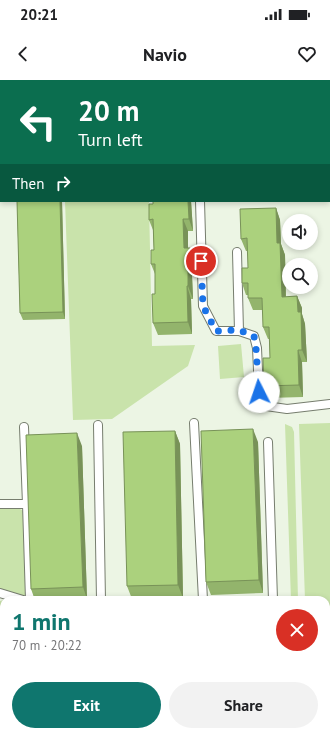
<!DOCTYPE html>
<html lang="en">
<head>
<meta charset="utf-8">
<style>
  :root { --surface:#fff; --page:#f2f2f2; --text:#202124; --muted:#757577; --accent:#0f766e }
  body { margin:0; font-family:"PT Sans",sans-serif; background:var(--page); color:var(--text); height:100vh; display:flex; flex-direction:column; font-size:15px; white-space:nowrap }
  * { box-sizing:border-box; margin:0 }
  p { font-size:13px; color:var(--muted) }
  .icon { flex:none; width:22px; height:22px; fill:none; stroke:currentColor; stroke-width:2; stroke-linecap:round; stroke-linejoin:round }
  .map { position:relative; flex:1; overflow:hidden }
  .side { position:absolute; left:0px; top:516px; width:330px; height:140px; display:flex; flex-direction:column; background:var(--surface); border-radius:12px 12px 0 0; box-shadow:0 2px 6px #0003 }
  .side>* { flex:none }
  .guide { position:absolute; left:0px; top:0px; width:330px; height:122px; box-shadow:0 2px 6px #0003; background:#0b6e4f; color:#fff; overflow:hidden }
  .controls { position:absolute; left:282px; top:134px; display:grid; gap:8px }
  .controls a { display:grid; place-items:center; width:36px; height:36px; border-radius:50%; background:var(--surface); box-shadow:0 2px 6px #0003; font-size:20px }
  .pin { position:absolute; display:grid; place-items:center; width:34px; height:34px; color:#fff; margin:-17px; border:2px solid #fff; border-radius:50%; box-shadow:0 1px 4px #0007 }
  .me { position:absolute; width:44px; margin:-22px; rotate:356deg; stroke-linejoin:round; filter:drop-shadow(0 0 3px #0008) }
  .turn { display:flex; align-items:center; gap:14px; height:84px; padding:0 12px; font-size:18px }
  .turn .icon { width:52px; height:52px; stroke-width:2.5 }
  .turn b { display:block; font-size:28px; line-height:34px }
  .then { display:flex; align-items:center; height:38px; padding:0 12px; background:#0003; gap:8px; font-size:15px }
  .round { display:grid; place-items:center; flex:none; width:42px; height:42px; border-radius:21px; background:var(--page) }
  .overview { display:flex; align-items:center; justify-content:space-between; height:68px; padding:0 12px }
  h1 { font-size:24px; font-weight:700; line-height:30px; color:var(--accent) }
  .action { display:flex; gap:8px; margin-top:auto; padding:8px 12px }
  .action a { flex:1; height:46px; border-radius:24px; background:var(--accent); color:#fff; font-size:16px; font-weight:700; line-height:46px; text-align:center }
  .action a+a { background:var(--page); color:var(--text) }
  .status { display:flex; justify-content:space-between; align-items:center; height:28px; padding:0 20px; background:var(--surface); direction:ltr }
  .status svg { height:11px; fill:currentColor }
  header { display:flex; justify-content:space-between; align-items:center; height:52px; padding:0 12px; background:var(--surface); font-size:18px; font-weight:700 }
  .map>svg:first-child { display:block }
  .green { fill:#c9e3ab }
  .lines { fill:none; stroke-linecap:round; stroke-linejoin:round }
  .lane-casing { stroke:#767d6e; stroke-width:10 }
  .street-casing { stroke:#767d6e; stroke-width:18 }
  .primary-casing { stroke:#d8d8d7; stroke-width:24 }
  .lane { stroke:#fff; stroke-width:8 }
  .street { stroke:#fff; stroke-width:16 }
  .primary { stroke:#bfd3a5; stroke-width:22 }
  .wall { fill:#93b46c }
  .shaded-wall { fill:#789258 }
  .building { fill:#abd17d; stroke:#789258 }
  .route { stroke:#1a73e8; stroke-width:7; stroke-dasharray:0 12.6 }
</style>
</head>
<body>
<div class="status"><b>20:21</b><svg viewBox="0 0 49 12"><path d="M0 12V9h3v3zM5 12V6h3v6zM10 12V3h3v9zM15 12V0h3v12zM26 1h20v11H26zM47 4h2v5h-2z"/></svg></div>
<header><svg class="icon" aria-label="back" viewBox="0 0 24 24"><path d="M15 5l-7 7 7 7"/></svg>Navio<svg class="icon" aria-label="heart" viewBox="0 0 24 24"><path d="M12 20l-8-8c-3-5 5-10 8-4 3-6 11-1 8 4z"/></svg></header>
<div class="map">
<svg width="330" height="656" viewBox="0 0 330 656">
  <rect width="100%" height="100%" fill="#ecf5e4"/>
  <path class="green" d="M131,0H299L129,1Z
    M65,121H149L152,266L195,265L188,286L112,339L73,340Z
    M241,264L244,297L220,299L218,266Z
    M330,343V542H326V520H305L299,344Z
    M285,344L292,347L294,352L298,520H291Z
    M16,427L22,430L25,434L26,516L23,517L0,509V428Z
    M4,520V575H0V521Z
    M327,601L330,626V656H324V652H326Z
    M90,652L285,653L286,656H100Z"/>
  <g class="lines">
    <defs>
      <path id="lane" d="M329,97L330,98
        M200,121L203,226L216,251H239L237,172
        M239,251L254,256L257,268L259,312L266,326L287,329L330,324
        M194,343L203,520
        M98,345L101,520
        M268,362L273,520
        M0,424H27L24,347
        M27,424L30,520
        M0,513L23,520
        M0,577H4"/>
      <path id="street" d="M0,634L4,636
        M47,652L58,656"/>
      <path id="primary" d="M37,1L39,0
        M0,15H1"/>
    </defs>
    <use href="#lane" class="lane-casing"/>
    <use href="#street" class="street-casing"/>
    <use href="#primary" class="primary-casing"/>
    <use href="#lane" class="lane"/>
    <use href="#street" class="street"/>
    <use href="#primary" class="primary"/>
  </g>
  <path class="wall" d="M330,0V33H329V1Z
    M329,51H330V78L329,77Z
    M17,121H62L65,239L23,240L20,233Z
    M191,121L193,151H188V168H190L194,181L195,195H192L193,219H191L192,254L158,255L153,243L155,214V194L151,184L154,170L153,150L149,140L153,124Z
    M276,128L280,140L281,164L285,175L286,217L297,216L302,228V234L305,244L307,282H302L303,317L268,318L264,306L270,278L269,259H268L263,247V230H253L248,218V215H246L242,203L248,188V171H246L241,159Z
    M175,351L180,364L183,518L132,519L127,506Z
    M258,362L263,513L211,515L206,502Z
    M82,366L87,519L35,520L31,509Z"/>
  <path class="shaded-wall" d="M60,121H62L65,239L63,232Z
    M188,121H191L193,151L189,139Z
    M276,128L280,140L281,164L285,175L286,229L282,217L277,163Z
    M183,139L188,151V180L184,168Z
    M190,168L194,181L195,195L190,183Z
    M188,183L192,195L193,219L188,206Z
    M187,206L191,219L192,254L188,242Z
    M297,216L302,228V234L305,244L307,282L302,270L298,232Z
    M298,270L302,282L303,317L299,305Z
    M253,349L258,362L263,513L259,500Z
    M175,351L180,364L183,518L178,505Z
    M77,353L82,366L87,519L83,507Z"/>
  <path class="building" d="M323,0H330V21H329V1H323Z
    M329,51H330V66H329Z
    M17,121H60L63,232L20,233Z
    M153,121H188L189,139H183L184,168H190V183H188V206H187L188,242L153,243L152,214H155V184H151V170H154L153,139L149,140V124H153Z
    M276,128L277,163H280L282,217L297,216L298,232H301L302,270H298L299,305L264,306L263,278H270L269,247H263L262,218H248V203H242V188H248L247,158L241,159L240,129Z
    M253,349L259,500L206,502L201,351Z
    M175,351L178,505L127,506L123,352Z
    M77,353L83,507L31,509L26,355Z"/>
  <g class="lines">
    <path class="route" d="M201,181L203,226L216,251L239,250L254,256L256,268L259,312"/>
  </g>
</svg>
<div class="controls">
<a><svg class="icon" aria-label="sound" viewBox="0 0 24 24"><path d="M4 9h4l5-4v14l-5-4H4zM17 9q2 3 0 6"/></svg></a>
<a><svg class="icon" aria-label="search" viewBox="0 0 24 24"><circle cx="10" cy="10" r="6"/><path d="M15 15l6 6"/></svg></a>
</div>
<div class="pin" style="left:201px;top:181px;background:#d93025"><svg class="icon" aria-label="arrive" viewBox="0 0 24 24"><path d="M6 21V4h12l-3 4 3 4H6"/></svg></div>
<svg class="me" style="left:259px;top:312px" viewBox="-20 -20 40 40"><circle r="19" fill="#fff"/><path d="M0-13L10 11 0 6-10 11z" fill="#1a73e8"/></svg>
<div class="guide">
<div class="turn"><svg class="icon" aria-label="left" viewBox="0 0 24 24"><path d="M17 20v-9H6M10 6l-5 5 5 5"/></svg><div><b>20 m</b>Turn left</div></div>
<div class="then">Then<svg class="icon" aria-label="right" viewBox="0 0 24 24"><path d="M7 20v-9h11M14 6l5 5-5 5"/></svg></div>
</div>
<section class="side">
<div class="overview"><div><h1>1 min</h1><p>70 m · 20:22</p></div><a class="round" style="background:#d93025;color:#fff"><svg class="icon" aria-label="close" viewBox="0 0 24 24"><path d="M6 6l12 12M18 6L6 18"/></svg></a></div>
<div class="action"><a>Exit</a><a>Share</a></div>
</section>
</div>
</body>
</html>
